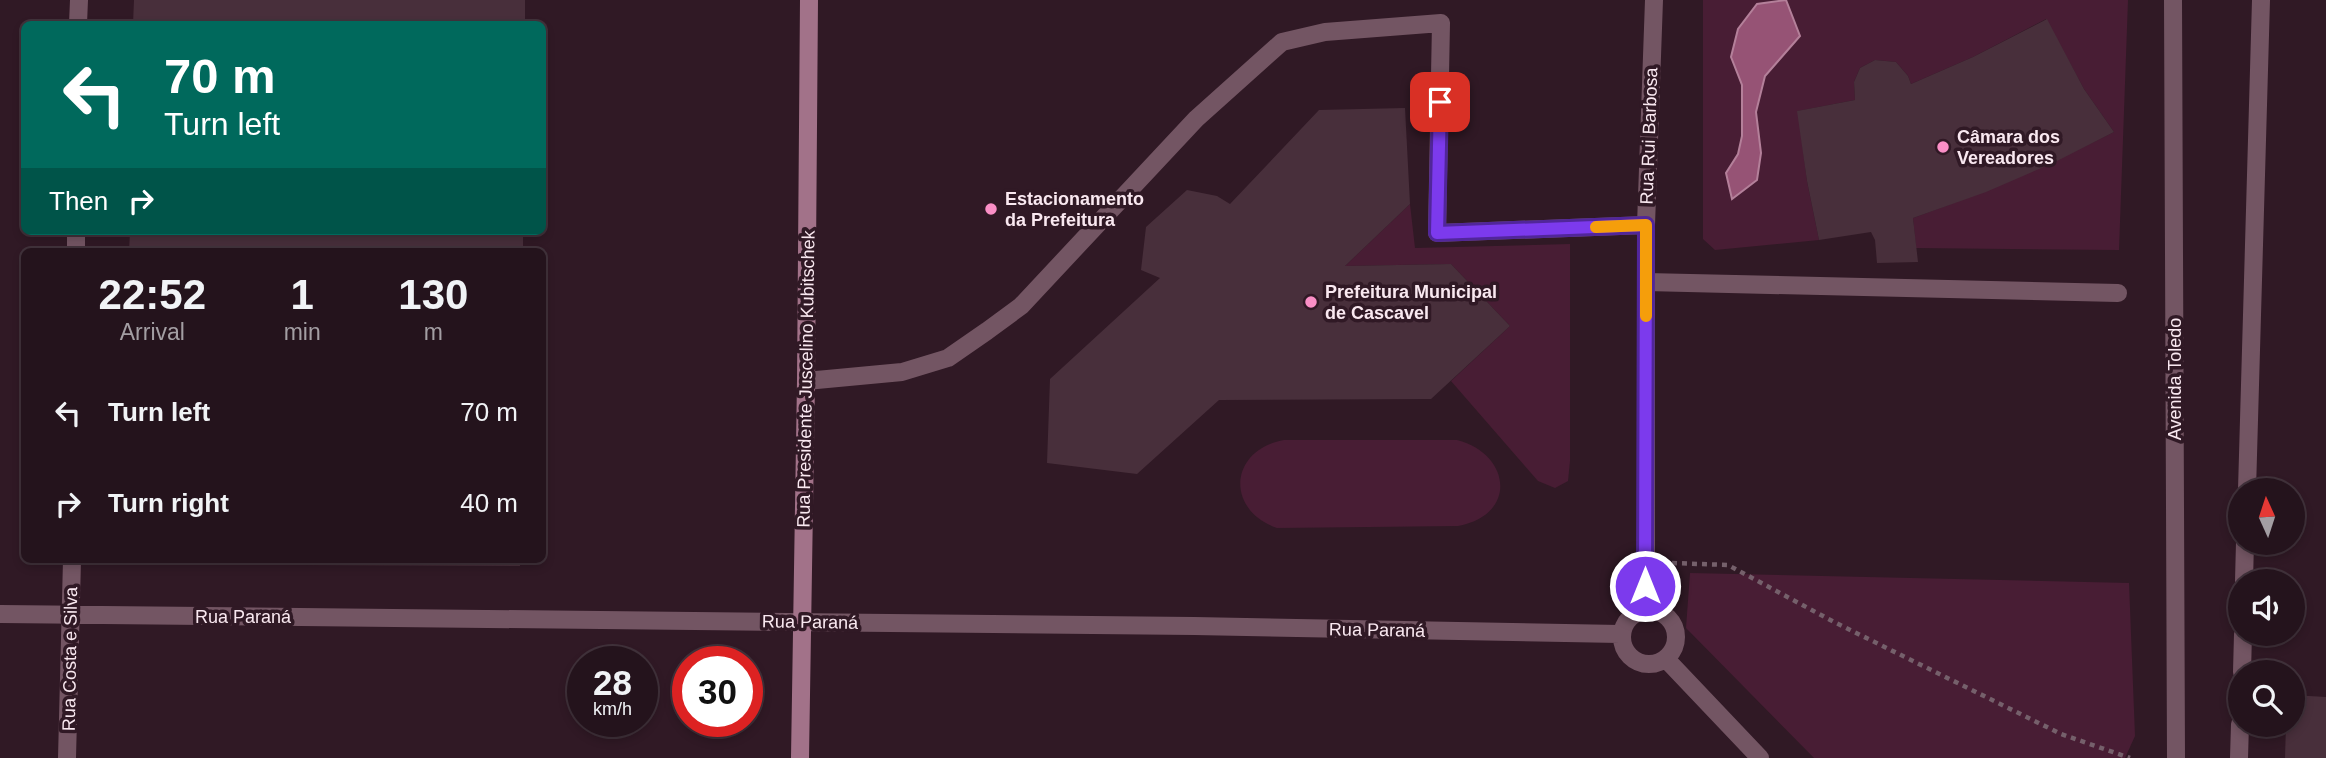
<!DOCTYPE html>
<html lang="en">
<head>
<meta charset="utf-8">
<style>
  :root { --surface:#24131c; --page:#2c1c25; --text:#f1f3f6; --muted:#a39ea3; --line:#41323b }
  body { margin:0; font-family:Helvetica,sans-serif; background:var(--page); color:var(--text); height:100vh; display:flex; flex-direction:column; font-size:26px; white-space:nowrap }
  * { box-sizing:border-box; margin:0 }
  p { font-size:23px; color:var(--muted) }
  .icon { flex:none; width:38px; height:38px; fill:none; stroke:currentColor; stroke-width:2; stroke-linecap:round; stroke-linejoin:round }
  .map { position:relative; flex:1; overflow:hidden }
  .drawer { position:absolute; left:21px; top:248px; width:525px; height:315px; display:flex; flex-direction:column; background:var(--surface); border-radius:10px; box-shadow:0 4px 10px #0003,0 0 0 2px var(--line) }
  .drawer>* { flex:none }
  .top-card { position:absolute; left:21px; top:21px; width:525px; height:214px; border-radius:10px; box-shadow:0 4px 10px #0003,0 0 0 2px var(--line); background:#00695c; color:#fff; overflow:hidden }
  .needle { width:46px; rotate:357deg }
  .buttons { position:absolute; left:2228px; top:478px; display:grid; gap:14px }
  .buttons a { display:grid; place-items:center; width:77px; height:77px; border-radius:50%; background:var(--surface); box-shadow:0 4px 10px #0003,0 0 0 2px var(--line); font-size:35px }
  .speed { position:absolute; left:567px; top:646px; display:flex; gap:14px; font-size:35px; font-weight:700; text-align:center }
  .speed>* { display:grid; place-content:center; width:91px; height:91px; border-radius:50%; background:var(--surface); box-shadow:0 4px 10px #0003,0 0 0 2px var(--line); line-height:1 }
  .speed small { font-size:18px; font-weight:400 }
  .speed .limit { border:10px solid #d22; background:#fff; color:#111 }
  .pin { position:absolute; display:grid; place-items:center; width:60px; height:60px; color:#fff; margin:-30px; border-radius:14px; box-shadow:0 4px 10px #0006 }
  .me { position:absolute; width:77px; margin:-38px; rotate:0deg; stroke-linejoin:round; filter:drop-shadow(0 0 5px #0008) }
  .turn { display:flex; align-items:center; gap:24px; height:147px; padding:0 28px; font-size:32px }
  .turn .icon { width:91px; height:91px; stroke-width:2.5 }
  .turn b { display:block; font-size:49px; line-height:60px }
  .then { display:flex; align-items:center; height:66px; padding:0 28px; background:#0003; gap:14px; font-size:26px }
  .eta { display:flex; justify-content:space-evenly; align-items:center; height:119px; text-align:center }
  .eta b { font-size:42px; font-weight:600; line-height:49px }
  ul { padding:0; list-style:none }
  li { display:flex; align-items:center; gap:21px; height:91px; padding:0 28px }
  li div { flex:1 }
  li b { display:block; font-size:26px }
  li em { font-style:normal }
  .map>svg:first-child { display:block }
  .green { fill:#481d34 }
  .water { fill:#965375; stroke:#b4809a; stroke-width:2 }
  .building { fill:#482f3b }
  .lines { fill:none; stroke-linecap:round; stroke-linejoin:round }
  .path { stroke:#75606b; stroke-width:4.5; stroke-dasharray:5 5; stroke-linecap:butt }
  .service { stroke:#735563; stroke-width:18 }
  .minor { stroke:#735563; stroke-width:18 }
  .tertiary { stroke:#735563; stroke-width:18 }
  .secondary { stroke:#a27289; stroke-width:18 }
  .route-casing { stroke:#51269a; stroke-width:18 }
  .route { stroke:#7c3aed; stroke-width:12 }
  .slow { stroke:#f59e0b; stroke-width:12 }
  .poi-dot { fill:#fa8fc6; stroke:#301925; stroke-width:2.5 }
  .labels { text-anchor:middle; stroke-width:7; stroke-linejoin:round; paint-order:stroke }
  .street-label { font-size:18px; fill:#f9e8f0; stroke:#301925 }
  .poi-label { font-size:18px; font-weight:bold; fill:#f9e8f0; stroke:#301925; text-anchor:start }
</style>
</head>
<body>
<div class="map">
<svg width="2326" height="758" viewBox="0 0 2326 758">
  <rect width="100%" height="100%" fill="#301925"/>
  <path class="green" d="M1703,0H1781L1757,4L1738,29L1731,57L1742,85V136L1738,154L1726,173L1761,153L1756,112L1765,76L1800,36L1786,0H2128L2119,250L1916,248L1913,218C1984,193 2047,166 2114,132L2084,89L2046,19L1973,57L1911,84L1908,76L1896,62L1875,60L1860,68L1854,82L1855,100L1798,111L1807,181L1819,240L1715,250L1703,239Z
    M1410,204L1415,248L1570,244V461L1568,481L1555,488L1538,481L1451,381L1510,326L1451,264L1345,266Z
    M1284,440H1457C1511,454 1518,515 1458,526L1277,528C1225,510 1229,450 1284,440Z
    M1690,573L2129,583L2135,736L2125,758H1814L1686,628Z"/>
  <path class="water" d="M1786,0L1800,36L1765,76L1756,112L1761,153L1757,180L1732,199L1726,173L1738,154L1742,136V85L1731,57L1738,29L1757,4Z"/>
  <path class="building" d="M134,0H525V24H133Z
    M2047,19L2084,89L2114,132L2053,163L1986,192L1913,218L1918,262L1877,263L1875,240L1871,232L1819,240L1807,181L1797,111L1855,100L1854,82L1860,68L1875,60L1896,62L1908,76L1911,84L1973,57Z
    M1405,108L1410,204L1345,266L1451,264L1510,326L1431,399L1219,400L1137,474L1047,463L1050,379L1160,278L1141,270L1146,227L1187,190L1217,196L1230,204L1319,110Z
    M130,231H523V252H129Z
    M124,560H520V566L124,564Z
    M2292,695L2326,697V758H2285L2286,724H2292Z"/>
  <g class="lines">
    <path class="path" d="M1672,563L1728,565L1834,622L2061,734L2130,758"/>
    <path class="service" d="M1646,282L2118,293
      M806,381L902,372L948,358L987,331L1021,306L1196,119L1282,42L1325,32L1441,23L1437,233L1646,225"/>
    <path class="minor" d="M78,24L79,0
      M76,252V231
      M1646,609V225L1654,0
      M1622 637a27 27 0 1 1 54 0a27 27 0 1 1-54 0Z
      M0,614L1194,626L1620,634
      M1666,659L1760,758
      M67,758L72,560"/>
    <path class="tertiary" d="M2173,0L2176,758
      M2247,490L2261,0
      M2244,581L2245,542
      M2242,672L2243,634
      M2239,758L2240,724"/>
    <path class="secondary" d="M800,758L806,381L809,0"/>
  </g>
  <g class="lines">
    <defs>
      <path id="route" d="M1440,102L1437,233L1646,225L1645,586"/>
    </defs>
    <use href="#route" class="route-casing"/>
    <use href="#route" class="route"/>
    <path class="slow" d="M1596,227L1646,225V316"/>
  </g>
  <g class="poi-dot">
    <circle cx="1943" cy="147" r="7"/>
    <circle cx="991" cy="209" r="7"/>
    <circle cx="1311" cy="302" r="7"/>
  </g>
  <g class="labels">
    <g class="street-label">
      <text transform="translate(1649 136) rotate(-88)" y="6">Rua Rui Barbosa</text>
      <text transform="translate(806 379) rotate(-89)" y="6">Rua Presidente Juscelino Kubitschek</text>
      <text transform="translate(2175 379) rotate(-90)" y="6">Avenida Toledo</text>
      <text x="243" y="623">Rua Paraná</text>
      <text transform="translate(810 622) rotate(1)" y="6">Rua Paraná</text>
      <text transform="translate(1377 630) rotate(1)" y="6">Rua Paraná</text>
      <text transform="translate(70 659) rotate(-89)" y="6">Rua Costa e Silva</text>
    </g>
    <g class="poi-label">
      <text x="1957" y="143">Câmara dos<tspan x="1957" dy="21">Vereadores</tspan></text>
      <text x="1005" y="205">Estacionamento<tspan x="1005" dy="21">da Prefeitura</tspan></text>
      <text x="1325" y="298">Prefeitura Municipal<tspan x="1325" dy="21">de Cascavel</tspan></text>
    </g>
  </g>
</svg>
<div class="buttons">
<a><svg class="needle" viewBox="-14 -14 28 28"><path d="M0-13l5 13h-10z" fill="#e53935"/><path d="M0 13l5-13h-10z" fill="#a39ea3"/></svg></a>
<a><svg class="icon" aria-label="sound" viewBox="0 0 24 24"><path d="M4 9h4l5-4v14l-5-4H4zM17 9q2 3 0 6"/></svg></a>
<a><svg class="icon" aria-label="search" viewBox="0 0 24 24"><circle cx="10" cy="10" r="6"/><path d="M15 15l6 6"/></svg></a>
</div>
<div class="speed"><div>28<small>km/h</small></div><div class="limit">30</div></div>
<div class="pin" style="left:1440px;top:102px;background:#d93025"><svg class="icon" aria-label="arrive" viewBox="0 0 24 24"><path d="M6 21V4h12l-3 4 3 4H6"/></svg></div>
<svg class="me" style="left:1645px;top:586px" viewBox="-20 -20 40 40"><circle r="17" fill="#7c3aed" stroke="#fff" stroke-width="3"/><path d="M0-11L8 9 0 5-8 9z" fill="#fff"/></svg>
<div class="top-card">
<div class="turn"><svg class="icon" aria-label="left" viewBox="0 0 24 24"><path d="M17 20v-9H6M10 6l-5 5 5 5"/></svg><div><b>70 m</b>Turn left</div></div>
<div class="then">Then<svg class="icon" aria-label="right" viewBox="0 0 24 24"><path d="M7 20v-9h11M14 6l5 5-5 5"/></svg></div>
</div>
<section class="drawer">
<div class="eta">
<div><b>22:52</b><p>Arrival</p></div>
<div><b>1</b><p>min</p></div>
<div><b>130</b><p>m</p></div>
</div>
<ul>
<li><svg class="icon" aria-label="left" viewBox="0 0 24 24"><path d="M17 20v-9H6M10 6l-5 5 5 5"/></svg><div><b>Turn left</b></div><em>70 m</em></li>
<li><svg class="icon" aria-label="right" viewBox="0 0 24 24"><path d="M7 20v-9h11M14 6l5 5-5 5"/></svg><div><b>Turn right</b></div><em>40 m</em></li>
</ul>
</section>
</div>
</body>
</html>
